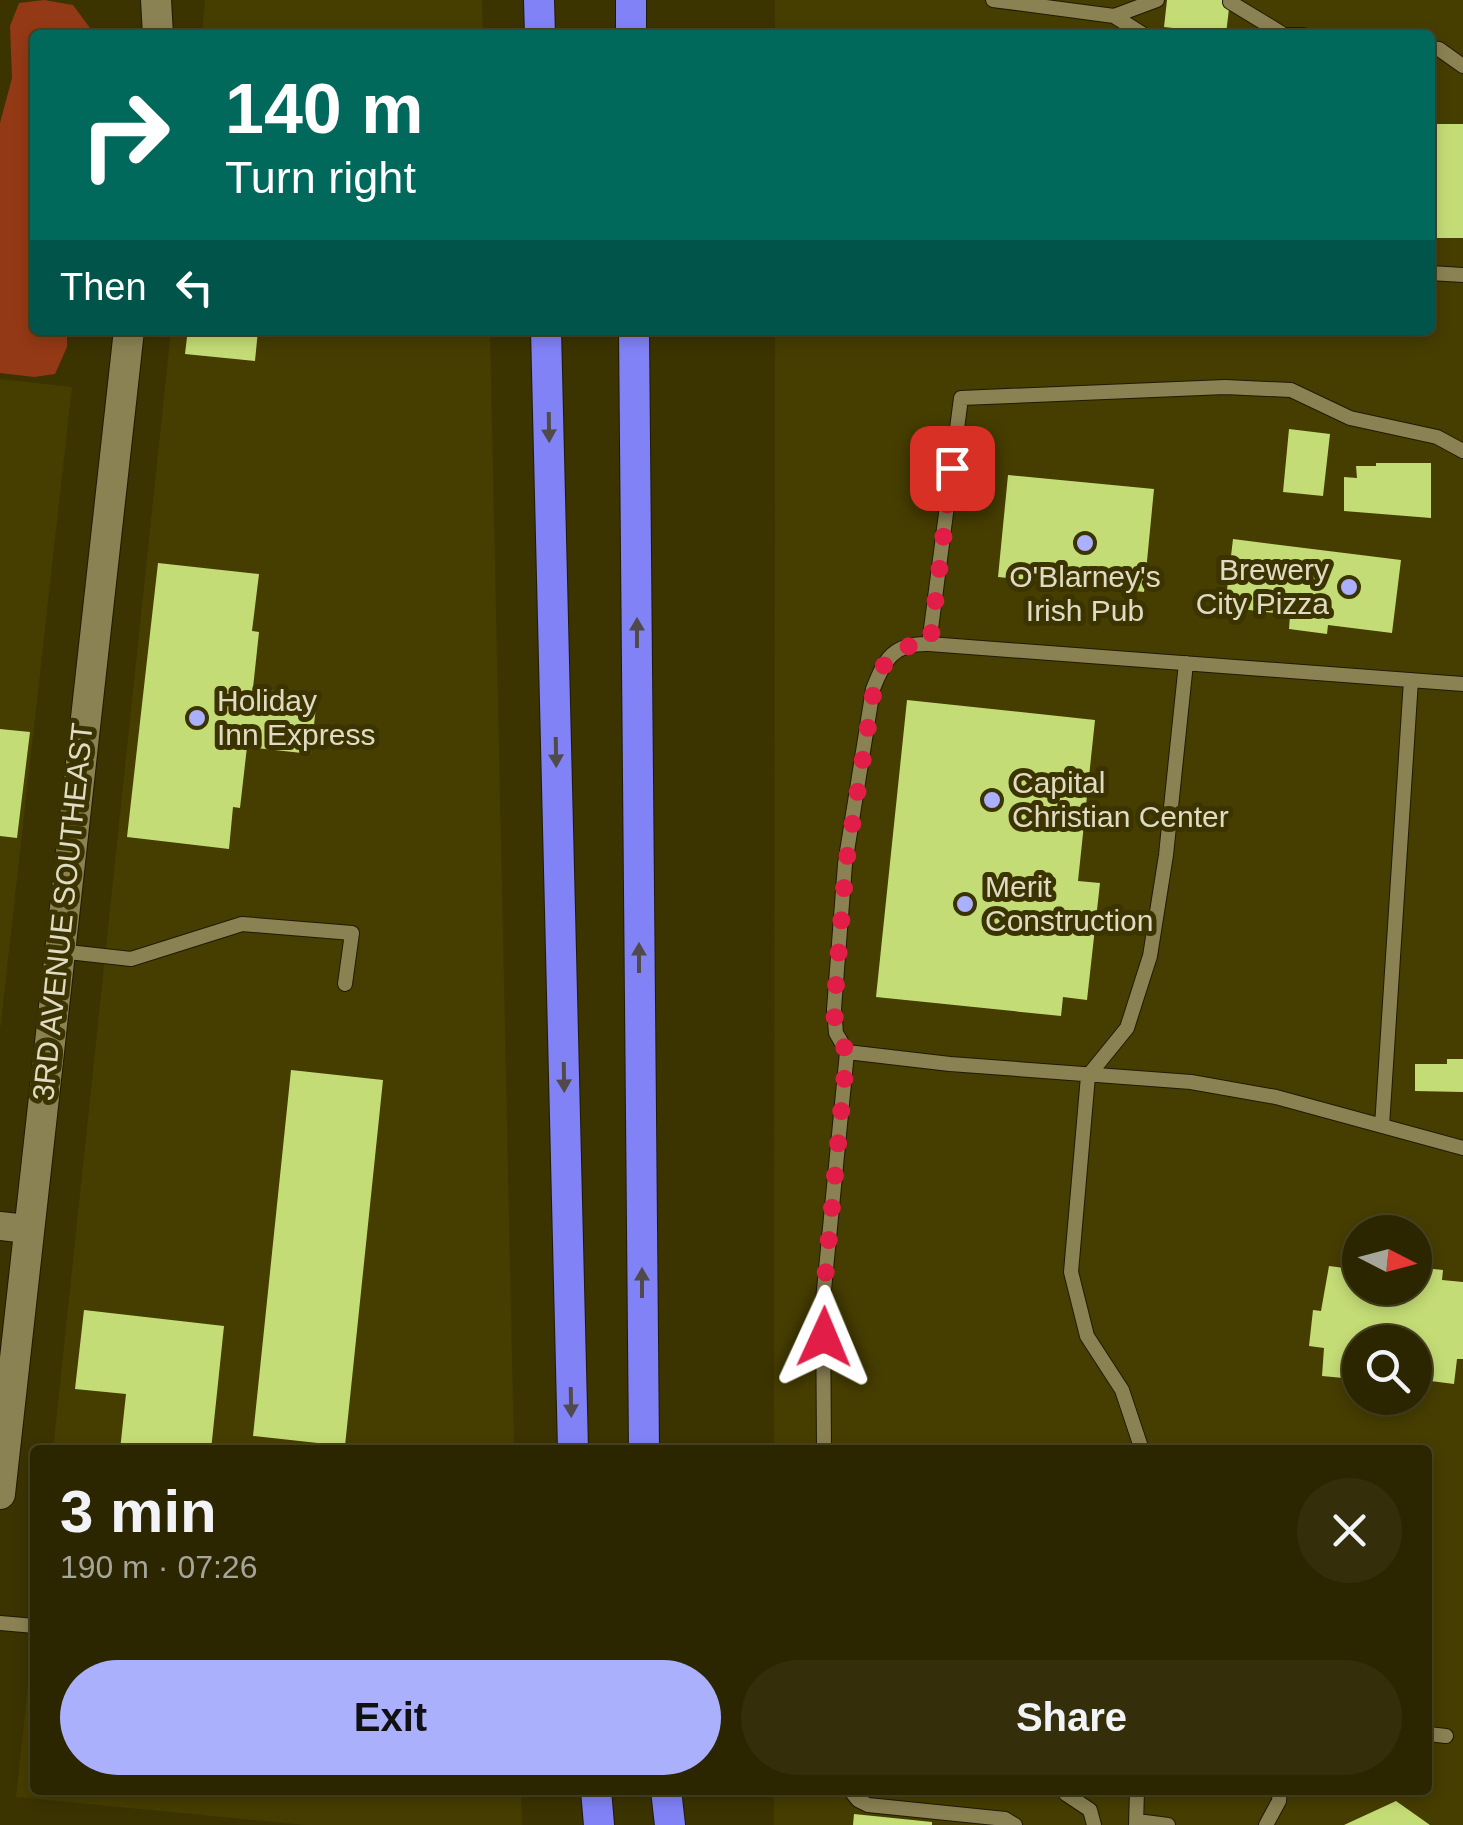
<!DOCTYPE html>
<html lang="en">
<head>
<meta charset="utf-8">
<style>
  :root { --surface:#2c2600; --page:#342e0a; --text:#f1f3f6; --muted:#a6a599; --line:#484322; --accent:#aab0fb }
  body { margin:0; font-family:Helvetica,sans-serif; background:var(--page); color:var(--text); height:100vh; display:flex; flex-direction:column; font-size:38px; white-space:nowrap }
  * { box-sizing:border-box; margin:0 }
  p { font-size:32px; color:var(--muted) }
  .icon { flex:none; width:55px; height:55px; fill:none; stroke:currentColor; stroke-width:2; stroke-linecap:round; stroke-linejoin:round }
  .map { position:relative; flex:1; overflow:hidden }
  .panel { position:absolute; left:30px; top:1445px; width:1402px; height:350px; display:flex; flex-direction:column; background:var(--surface); border-radius:10px; box-shadow:0 5px 15px #0003,0 0 0 2px var(--line) }
  .panel>* { flex:none }
  .hud { position:absolute; left:30px; top:30px; width:1405px; height:305px; border-radius:10px; box-shadow:0 5px 15px #0003,0 0 0 2px var(--line); background:#00695c; color:#fff; overflow:hidden }
  .needle { width:65px; rotate:96deg }
  .tools { position:absolute; left:1342px; top:1215px; display:grid; gap:20px }
  .tools a { display:grid; place-items:center; width:90px; height:90px; border-radius:50%; background:var(--surface); box-shadow:0 5px 15px #0003,0 0 0 2px var(--line); font-size:50px }
  .pin { position:absolute; display:grid; place-items:center; width:85px; height:85px; color:#fff; margin:-42px; border-radius:20px; box-shadow:0 5px 15px #0006 }
  .me { position:absolute; width:110px; margin:-55px; rotate:1deg; stroke-linejoin:round; filter:drop-shadow(0 0 8px #0008) }
  .turn { display:flex; align-items:center; gap:35px; height:210px; padding:0 30px; font-size:45px }
  .turn .icon { width:130px; height:130px; stroke-width:2.5 }
  .turn b { display:block; font-size:70px; line-height:85px }
  .then { display:flex; align-items:center; height:95px; padding:0 30px; background:#0003; gap:20px; font-size:38px }
  .round { display:grid; place-items:center; flex:none; width:105px; height:105px; border-radius:52px; background:var(--page) }
  .head { display:flex; align-items:center; justify-content:space-between; height:170px; padding:0 30px }
  h1 { font-size:60px; font-weight:700; line-height:75px }
  .action { display:flex; gap:20px; margin-top:auto; padding:20px 30px }
  .action a { flex:1; height:115px; border-radius:60px; background:var(--accent); color:#111; font-size:40px; font-weight:700; line-height:115px; text-align:center }
  .action a+a { background:var(--page); color:var(--text) }
  .map>svg:first-child { display:block }
  .built { fill:#463d00; fill-rule:evenodd }
  .forest { fill:#943915 }
  .building { fill:#c4dc76 }
  .lines { fill:none; stroke-linecap:round; stroke-linejoin:round }
  .lane-casing { stroke:#1f1b03; stroke-width:16 }
  .street-casing { stroke:#1f1b03; stroke-width:30 }
  .secondary-casing { stroke:#1f1b03; stroke-width:32 }
  .highway-casing { stroke:#1f1b03; stroke-width:32 }
  .lane { stroke:#8a8253; stroke-width:14 }
  .street { stroke:#8a8253; stroke-width:28 }
  .secondary { stroke:#8a8253; stroke-width:30 }
  .highway { stroke:#8182f6; stroke-width:30 }
  .oneway { fill:#504b4a }
  .route { stroke:#e11d48; stroke-width:18; stroke-dasharray:0 32.4 }
  .poi-dot { fill:#aab0fb; stroke:#3b3300; stroke-width:4 }
  .labels { text-anchor:middle; stroke-width:10; stroke-linejoin:round; paint-order:stroke }
  .poi-label { font-size:30px; fill:#e0dcc4; stroke:#3b3300; text-anchor:start }
  .street-label { font-size:30px; fill:#e0dcc4; stroke:#3b3300 }
</style>
</head>
<body>
<div class="map">
<svg width="1463" height="1825" viewBox="0 0 1463 1825">
  <rect width="100%" height="100%" fill="#3b3300"/>
  <path class="built" d="M205,0H482L483,35H202Z
    M775,0H1463V1825H774V1790H1428V1450H774L775,330H1430V35H775ZM1360,1232H1415V1288H1360ZM1360,1342H1415V1398H1360Z
    M171,330H490L514,1450H53Z
    M0,379L72,387L0,1031Z
    M35,1620V1790H521L522,1825H305L16,1797Z"/>
  <path class="forest" d="M44,0L73,5L90,28V35H35V330H67V347L55,374L34,377L0,373V123L12,78L10,26L19,3Z"/>
  <path class="building" d="M1167,0H1230L1226,34L1164,27Z
    M1430,124H1463V238H1430Z
    M184,330H258L255,361L185,354L187,337H183Z
    M1289,429L1330,434L1323,496L1283,492Z
    M1376,463H1431V518L1344,511V477L1357,478L1356,466H1376Z
    M1008,475L1154,489L1144,592L998,577Z
    M1233,539L1401,560L1392,633L1328,625L1327,634L1289,629L1290,615L1225,607Z
    M158,563L259,574L252,631L259,632L253,688L317,696L311,754L247,747L240,808L233,807L229,849L127,837Z
    M907,700L1095,720L1078,881L1100,883L1087,1000L1063,997L1061,1016L876,997Z
    M0,729L30,732L17,838L0,836Z
    M1447,1059H1463V1092L1415,1091V1064H1447Z
    M291,1070L383,1080L345,1446L253,1436Z
    M1329,1266L1360,1270V1288H1415V1267L1443,1270L1442,1280L1463,1282V1359H1457L1454,1384L1415,1379V1342H1360V1371H1355L1354,1379L1322,1376L1324,1348L1309,1346L1313,1310L1321,1311Z
    M84,1310L224,1326L211,1450H120L126,1394L75,1389Z
    M1396,1801L1430,1825H1344Z
    M854,1814L932,1822V1825H853Z"/>
  <g class="lines">
    <defs>
      <path id="lane" d="M993,0L1114,16L1144,35
        M1230,2L1281,33
        M1114,16L1157,0
        M1274,35H1303
        M1430,48L1439,49L1463,66
        M1430,273L1463,275
        M929,644L961,398L1225,387L1291,390L1350,418L1437,437L1463,451
        M1463,684L929,644C894,643 885,658 873,689L845,864L834,1009L836,1033L847,1052L950,1064L1191,1082L1276,1097L1463,1148
        M59,951L131,959L242,924L352,933L345,984
        M1382,1126L1411,680
        M824,1450L823,1300L847,1052
        M1142,1450L1122,1390L1087,1336L1071,1272L1088,1076L1127,1028L1150,956L1166,855L1186,663
        M0,1623L35,1626
        M1428,1734L1446,1736
        M850,1790L858,1800L868,1805L1005,1819L1015,1825
        M1066,1790V1794L1090,1810L1094,1825
        M1137,1821L1168,1825
        M1136,1825L1137,1790
        M1266,1825L1279,1801L1280,1790"/>
      <path id="street" d="M0,1226L27,1229"/>
      <path id="secondary" d="M156,0L158,35
        M0,1494L129,330"/>
      <path id="highway" d="M539,0L540,35
        M631,0V35
        M546,330L573,1450
        M634,330L644,1450
        M596,1790L599,1825
        M666,1790L670,1825"/>
    </defs>
    <use href="#lane" class="lane-casing"/>
    <use href="#street" class="street-casing"/>
    <use href="#secondary" class="secondary-casing"/>
    <use href="#highway" class="highway-casing"/>
    <use href="#lane" class="lane"/>
    <use href="#street" class="street"/>
    <use href="#secondary" class="secondary"/>
    <use href="#highway" class="highway"/>
  </g>
  <defs><path id="oneway-solid" d="M-6-.8H1V-3.2L6.5 0L1 3.2V.8H-6Z" transform="scale(2.5)"/></defs>
  <g class="oneway">
    <use href="#oneway-solid" transform="translate(549 427) rotate(89)"/>
    <use href="#oneway-solid" transform="translate(637 633) rotate(-90)"/>
    <use href="#oneway-solid" transform="translate(556 752) rotate(89)"/>
    <use href="#oneway-solid" transform="translate(639 958) rotate(-90)"/>
    <use href="#oneway-solid" transform="translate(564 1077) rotate(89)"/>
    <use href="#oneway-solid" transform="translate(642 1283) rotate(-90)"/>
    <use href="#oneway-solid" transform="translate(571 1402) rotate(89)"/>
  </g>
  <g class="lines">
    <path class="route" d="M824,1337L823,1300L847,1052L836,1033L834,1009L846,864L874,689C885,657 894,644 930,644L952,468"/>
  </g>
  <g class="poi-dot">
    <circle cx="1085" cy="543" r="10"/>
    <circle cx="1349" cy="587" r="10"/>
    <circle cx="197" cy="718" r="10"/>
    <circle cx="992" cy="800" r="10"/>
    <circle cx="965" cy="904" r="10"/>
  </g>
  <g class="labels">
    <g class="poi-label">
      <text x="1329" y="580" text-anchor="end">Brewery<tspan x="1329" dy="34">City Pizza</tspan></text>
      <text x="1085" y="587" text-anchor="middle">O'Blarney's<tspan x="1085" dy="34">Irish Pub</tspan></text>
      <text x="217" y="711">Holiday<tspan x="217" dy="34">Inn Express</tspan></text>
      <text x="1012" y="793">Capital<tspan x="1012" dy="34">Christian Center</tspan></text>
      <text x="985" y="897">Merit<tspan x="985" dy="34">Construction</tspan></text>
    </g>
    <g class="street-label">
      <text transform="translate(63 912) rotate(-84)" y="10">3RD AVENUE SOUTHEAST</text>
    </g>
  </g>
</svg>
<div class="tools">
<a><svg class="needle" viewBox="-14 -14 28 28"><path d="M0-13l5 13h-10z" fill="#e53935"/><path d="M0 13l5-13h-10z" fill="#a6a599"/></svg></a>
<a><svg class="icon" aria-label="search" viewBox="0 0 24 24"><circle cx="10" cy="10" r="6"/><path d="M15 15l6 6"/></svg></a>
</div>
<div class="pin" style="left:952px;top:468px;background:#d93025"><svg class="icon" aria-label="arrive" viewBox="0 0 24 24"><path d="M6 21V4h12l-3 4 3 4H6"/></svg></div>
<svg class="me" style="left:824px;top:1337px" viewBox="-20 -20 40 40"><path d="M0-17L14 15 0 8-14 15z" fill="#e11d48" stroke="#fff" stroke-width="4"/></svg>
<div class="hud">
<div class="turn"><svg class="icon" aria-label="right" viewBox="0 0 24 24"><path d="M7 20v-9h11M14 6l5 5-5 5"/></svg><div><b>140 m</b>Turn right</div></div>
<div class="then">Then<svg class="icon" aria-label="left" viewBox="0 0 24 24"><path d="M17 20v-9H6M10 6l-5 5 5 5"/></svg></div>
</div>
<section class="panel">
<div class="head"><div><h1>3 min</h1><p>190 m · 07:26</p></div><a class="round"><svg class="icon" aria-label="close" viewBox="0 0 24 24"><path d="M6 6l12 12M18 6L6 18"/></svg></a></div>
<div class="action"><a>Exit</a><a>Share</a></div>
</section>
</div>
</body>
</html>
